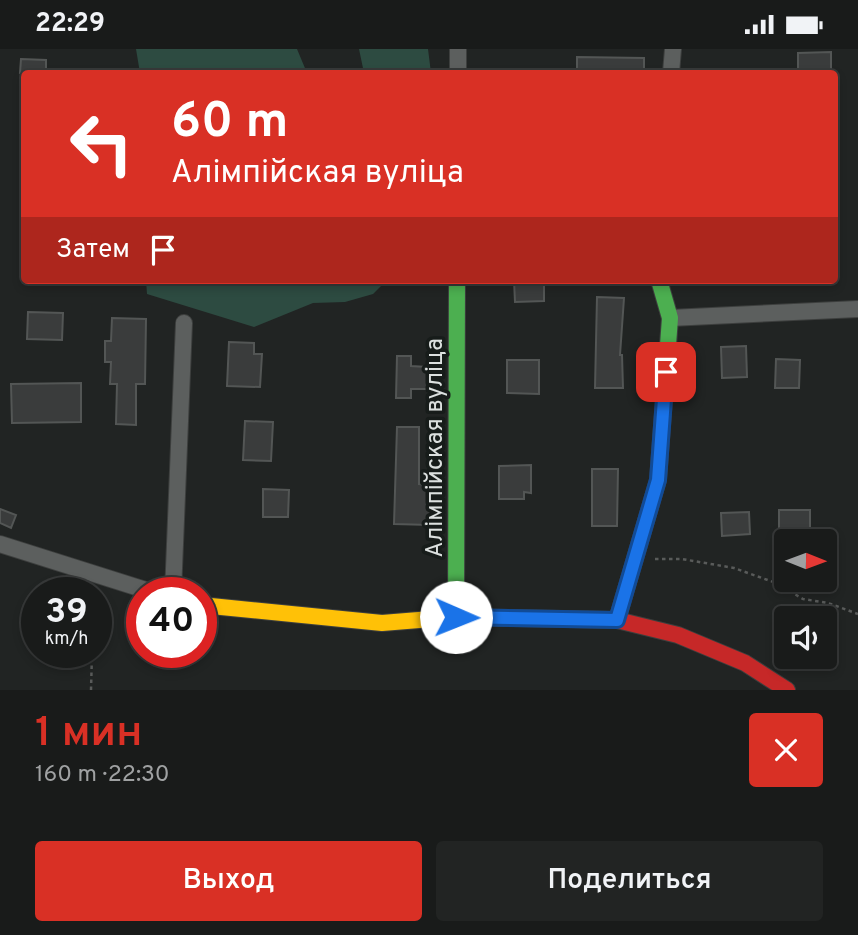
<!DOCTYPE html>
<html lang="ru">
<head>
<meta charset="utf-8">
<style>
  :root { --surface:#191b1a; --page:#222423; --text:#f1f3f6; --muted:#9fa1a2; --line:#373939; --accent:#d93025 }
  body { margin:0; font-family:Overpass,sans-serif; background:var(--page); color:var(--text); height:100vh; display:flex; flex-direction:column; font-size:26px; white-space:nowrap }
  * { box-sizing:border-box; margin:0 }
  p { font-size:23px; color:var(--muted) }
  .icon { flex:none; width:38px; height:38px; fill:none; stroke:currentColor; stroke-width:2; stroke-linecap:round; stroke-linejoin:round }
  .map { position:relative; height:641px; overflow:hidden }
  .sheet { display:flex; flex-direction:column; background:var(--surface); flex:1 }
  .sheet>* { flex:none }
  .top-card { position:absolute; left:21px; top:21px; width:817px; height:214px; border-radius:7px; box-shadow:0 4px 10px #0003,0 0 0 2px var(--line); background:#d93025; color:#fff; overflow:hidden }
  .needle { width:46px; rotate:91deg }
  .controls { position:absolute; left:774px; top:480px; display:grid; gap:14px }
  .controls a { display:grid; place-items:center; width:63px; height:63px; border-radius:7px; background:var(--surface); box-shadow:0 4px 10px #0003,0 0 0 2px var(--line); font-size:35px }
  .speed { position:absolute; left:21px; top:528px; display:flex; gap:14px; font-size:35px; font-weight:700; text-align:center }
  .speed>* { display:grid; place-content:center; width:91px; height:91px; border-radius:50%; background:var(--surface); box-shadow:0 4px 10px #0003,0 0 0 2px var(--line); line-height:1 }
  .speed small { font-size:18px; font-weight:400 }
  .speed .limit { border:10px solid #d22; background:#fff; color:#111 }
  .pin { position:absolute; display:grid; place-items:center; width:60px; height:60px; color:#fff; margin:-30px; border-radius:14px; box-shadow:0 4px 10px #0006 }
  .me { position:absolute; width:77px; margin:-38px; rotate:91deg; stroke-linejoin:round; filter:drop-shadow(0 0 5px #0008) }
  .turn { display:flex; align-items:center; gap:24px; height:147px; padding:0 35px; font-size:32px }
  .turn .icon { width:91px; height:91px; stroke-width:2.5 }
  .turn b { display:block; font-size:49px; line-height:60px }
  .then { display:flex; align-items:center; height:66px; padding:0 35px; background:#0003; gap:14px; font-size:26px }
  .round { display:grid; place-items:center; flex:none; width:74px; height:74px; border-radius:7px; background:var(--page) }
  .summary { display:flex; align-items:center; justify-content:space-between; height:119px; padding:0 35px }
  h1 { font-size:42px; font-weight:600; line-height:52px; color:var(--accent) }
  .action { display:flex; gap:14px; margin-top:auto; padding:14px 35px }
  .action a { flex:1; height:80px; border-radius:7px; background:var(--accent); color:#fff; font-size:28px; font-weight:600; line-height:80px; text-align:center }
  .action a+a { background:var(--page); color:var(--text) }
  .status { display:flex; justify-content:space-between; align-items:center; height:49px; padding:0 35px; background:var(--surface); direction:ltr }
  .status svg { height:19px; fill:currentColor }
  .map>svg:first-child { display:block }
  .green { fill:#2d4b41 }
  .building { fill:#3a3c3c; stroke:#535655; stroke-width:2 }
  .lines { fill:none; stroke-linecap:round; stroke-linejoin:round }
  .street-casing { stroke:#3d3f3e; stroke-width:18 }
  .fast-casing { stroke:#3d3f3e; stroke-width:18 }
  .slow-casing { stroke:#3d3f3e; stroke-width:18 }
  .jam-casing { stroke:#3d3f3e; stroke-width:18 }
  .path { stroke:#595b5a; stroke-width:2.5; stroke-dasharray:3.5 3.5; stroke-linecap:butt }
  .street { stroke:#5c5f5e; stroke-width:16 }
  .fast { stroke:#4caf50; stroke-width:16 }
  .slow { stroke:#ffc107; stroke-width:16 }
  .jam { stroke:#c62828; stroke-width:16 }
  .route-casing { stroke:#114b97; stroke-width:18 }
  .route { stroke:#1a73e8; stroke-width:12 }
  .labels { text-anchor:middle; stroke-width:7; stroke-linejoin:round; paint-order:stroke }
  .street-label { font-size:24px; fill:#dce0df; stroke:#171c1a }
</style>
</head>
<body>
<div class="status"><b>22:29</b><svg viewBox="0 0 49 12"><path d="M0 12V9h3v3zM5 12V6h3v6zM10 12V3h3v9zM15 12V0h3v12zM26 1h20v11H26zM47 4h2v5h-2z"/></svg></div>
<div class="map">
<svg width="858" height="641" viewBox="0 0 858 641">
  <rect width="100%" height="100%" fill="#212423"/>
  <path class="green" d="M136,0H297L307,24H140Z
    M359,0H428L431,24H364Z
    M146,231H387L373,245L345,253L313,254L254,278L147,245Z"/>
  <path class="building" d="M831,3V24H798V4Z
    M577,8L644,9V24H577Z
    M21,10L46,11V24H20Z
    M514,231H544V252L515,253Z
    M597,248L624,249L620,306H622L623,339H595Z
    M28,263L63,264L62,291L27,290Z
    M112,269L146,270L145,335H136V376L116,375L117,335H110L111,313H105V292H111Z
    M229,293L254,294V305H262L260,338L227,337Z
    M746,297L747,328L722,329L721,298Z
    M397,307H411V317L427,318V340H411V349H396Z
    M776,310L800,311L799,339H775Z
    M507,311H539V345L507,344Z
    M81,334V373L12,374L11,335Z
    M245,372L273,373L271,412L243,411Z
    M397,378H419V435L432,436L431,476L394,475Z
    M531,416V444L524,443V450H499V417Z
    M592,420H618L617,477H592Z
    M263,440L289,441L288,468H263Z
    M0,460L16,466L11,479L0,474Z
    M779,461H810V492H779Z
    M749,463L750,485L722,487L721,464Z"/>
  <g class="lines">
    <defs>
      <path id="street" d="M458,24V0
        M671,24L673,0
        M670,269L858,260
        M0,495L155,544
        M173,544L184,274"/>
      <path id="fast" d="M456,568L457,231
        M617,571L658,431L670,269L659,231"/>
      <path id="slow" d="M201,556L382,574L456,568L513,569"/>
      <path id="jam" d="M513,569L617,571L678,586L745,614L787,641"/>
    </defs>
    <use href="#street" class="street-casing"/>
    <use href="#fast" class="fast-casing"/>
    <use href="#slow" class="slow-casing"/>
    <use href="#jam" class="jam-casing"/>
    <path class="path" d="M655,510H682L734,519L776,534L803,550L828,554L858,565
      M91,641L92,604"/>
    <use href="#street" class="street"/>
    <use href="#fast" class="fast"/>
    <use href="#slow" class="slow"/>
    <use href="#jam" class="jam"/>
  </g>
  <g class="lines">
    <defs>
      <path id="route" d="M456,568L617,571L658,431L666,323"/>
    </defs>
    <use href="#route" class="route-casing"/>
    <use href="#route" class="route"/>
  </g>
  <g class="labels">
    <g class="street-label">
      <text transform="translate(434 399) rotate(-90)" y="8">Алімпійская вуліца</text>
    </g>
  </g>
</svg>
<div class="controls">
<a><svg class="needle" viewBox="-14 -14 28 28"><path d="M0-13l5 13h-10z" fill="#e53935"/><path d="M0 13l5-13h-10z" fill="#9fa1a2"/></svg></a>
<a><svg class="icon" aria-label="sound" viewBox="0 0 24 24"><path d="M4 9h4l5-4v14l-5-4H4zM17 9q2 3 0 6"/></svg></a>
</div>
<div class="speed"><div>39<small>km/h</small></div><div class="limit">40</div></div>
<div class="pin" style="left:666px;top:323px;background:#d93025"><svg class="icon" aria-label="arrive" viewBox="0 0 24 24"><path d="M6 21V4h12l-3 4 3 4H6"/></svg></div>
<svg class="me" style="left:456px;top:568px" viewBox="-20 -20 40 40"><circle r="19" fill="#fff"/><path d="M0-13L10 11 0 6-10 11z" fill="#1a73e8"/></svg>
<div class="top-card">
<div class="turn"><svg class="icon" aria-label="left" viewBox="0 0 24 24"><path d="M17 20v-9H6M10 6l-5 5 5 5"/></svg><div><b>60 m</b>Алімпійская вуліца</div></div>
<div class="then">Затем<svg class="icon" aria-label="arrive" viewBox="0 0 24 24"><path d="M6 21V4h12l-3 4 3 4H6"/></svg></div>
</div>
</div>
<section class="sheet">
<div class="summary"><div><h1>1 мин</h1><p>160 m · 22:30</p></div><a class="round" style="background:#d93025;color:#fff"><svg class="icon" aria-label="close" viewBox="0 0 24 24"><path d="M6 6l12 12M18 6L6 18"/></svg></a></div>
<div class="action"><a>Выход</a><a>Поделиться</a></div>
</section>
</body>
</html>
